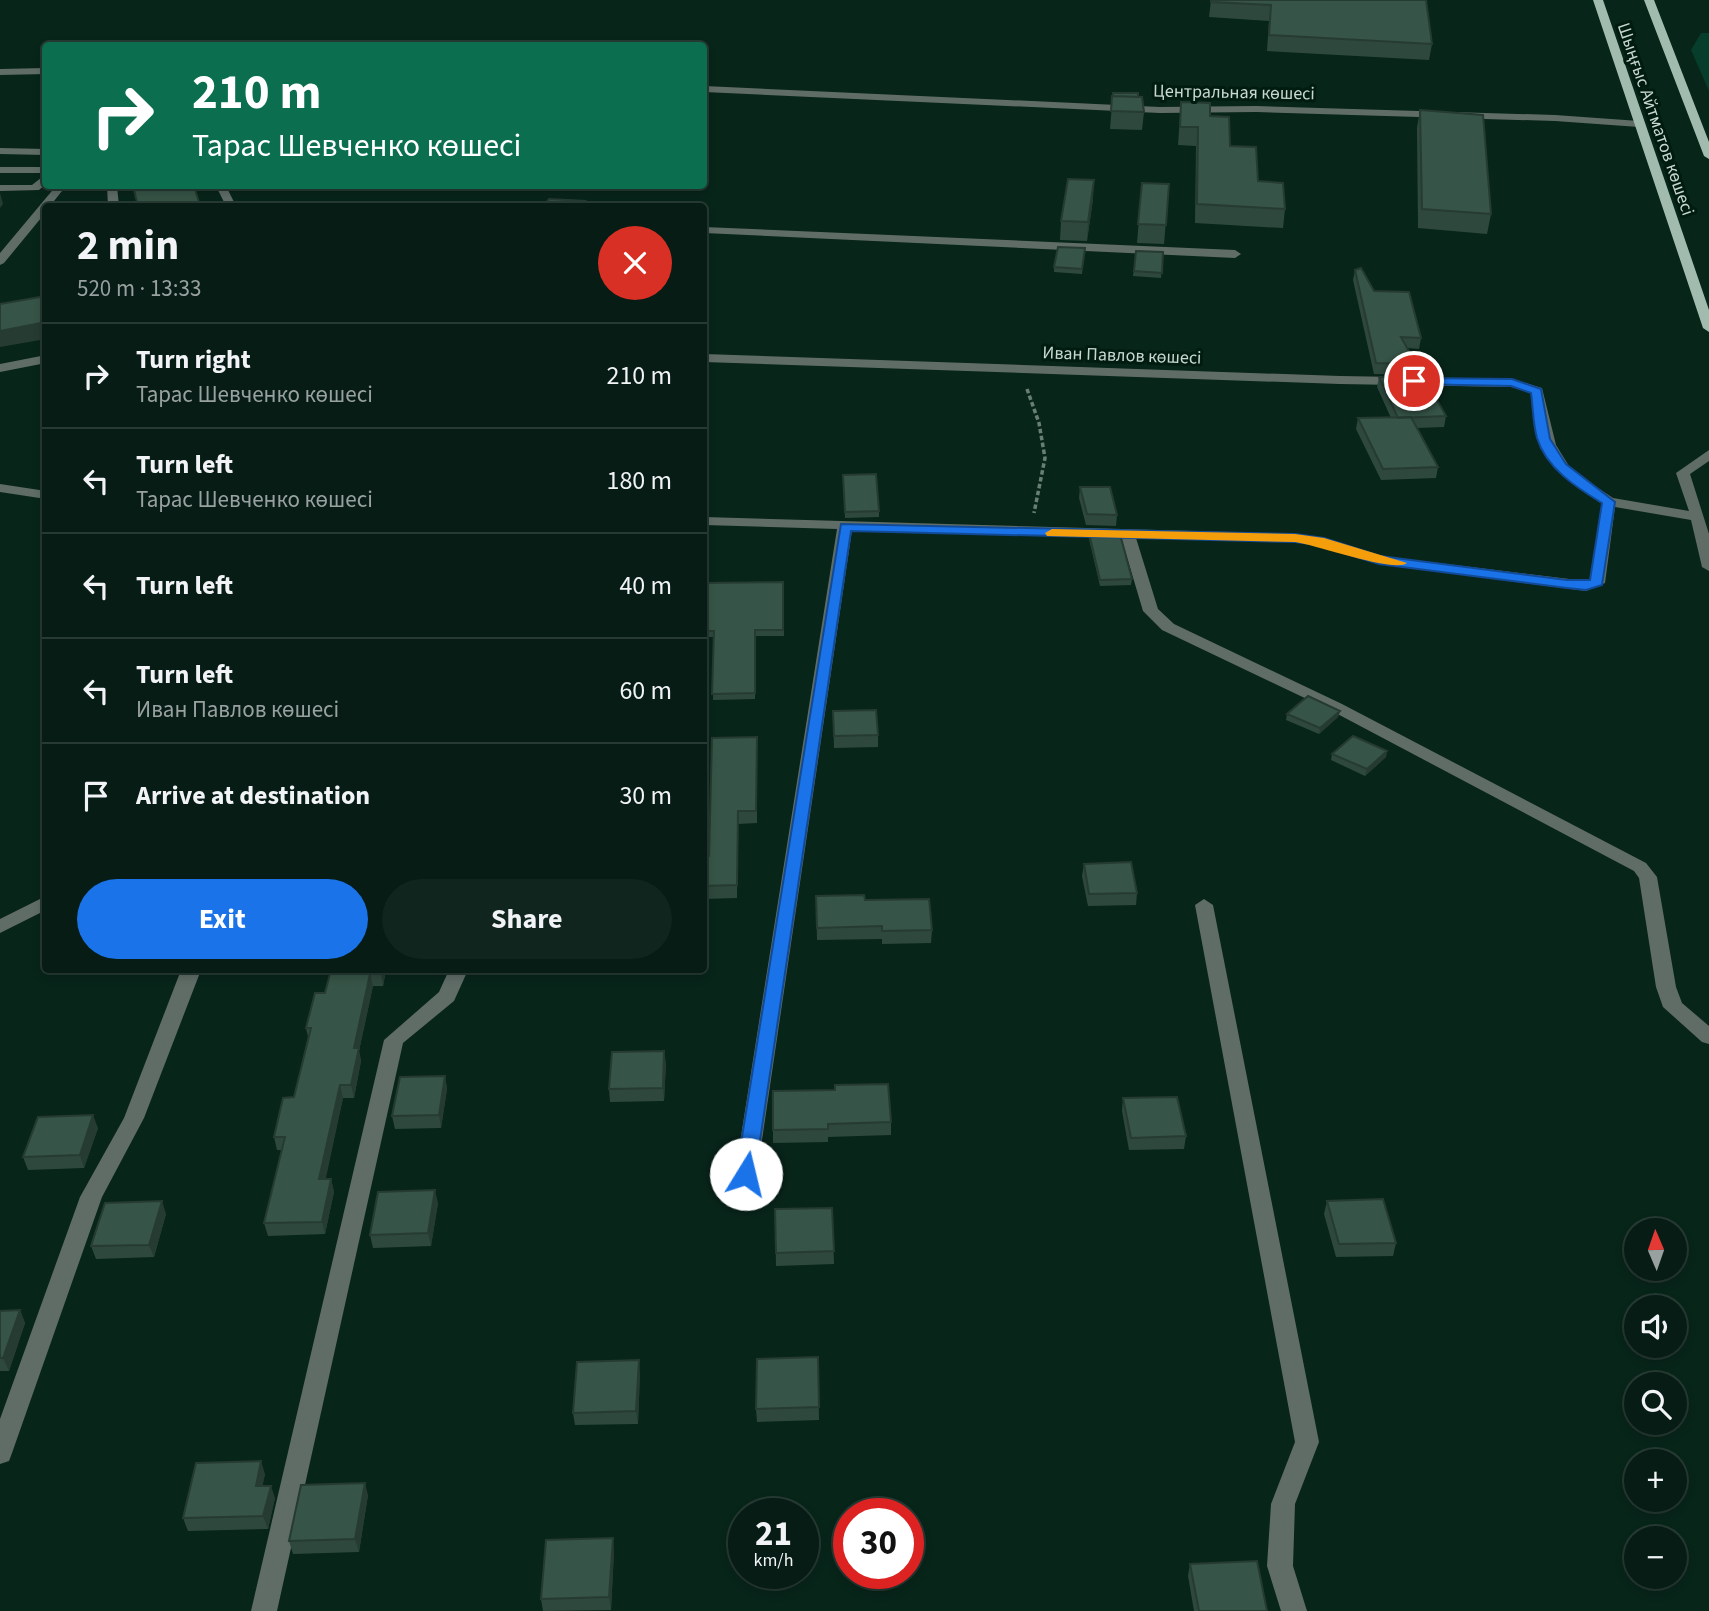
<!DOCTYPE html>
<html lang="en">
<head>
<meta charset="utf-8">
<style>
  :root { --surface:#061c14; --page:#0f251d; --text:#f1f3f6; --muted:#98a1a0; --line:#273a34; --accent:#1a73e8 }
  body { margin:0; font-family:"Source Sans 3",sans-serif; background:var(--page); color:var(--text); height:100vh; display:flex; flex-direction:column; font-size:26px; white-space:nowrap }
  * { box-sizing:border-box; margin:0 }
  p { font-size:23px; color:var(--muted) }
  .icon { flex:none; width:38px; height:38px; fill:none; stroke:currentColor; stroke-width:2; stroke-linecap:round; stroke-linejoin:round }
  .map { position:relative; flex:1; overflow:hidden }
  .side { position:absolute; left:42px; top:203px; width:665px; height:770px; display:flex; flex-direction:column; background:var(--surface); border-radius:7px; box-shadow:0 4px 10px #0003,0 0 0 2px var(--line) }
  .side>* { flex:none }
  .guide { position:absolute; left:42px; top:42px; width:665px; height:147px; border-radius:7px; box-shadow:0 4px 10px #0003,0 0 0 2px var(--line); background:#0b6e4f; color:#fff; overflow:hidden }
  .needle { width:46px; rotate:358deg }
  .buttons { position:absolute; left:1624px; top:1218px; display:grid; gap:14px }
  .buttons a { display:grid; place-items:center; width:63px; height:63px; border-radius:50%; background:var(--surface); box-shadow:0 4px 10px #0003,0 0 0 2px var(--line); font-size:35px }
  .speed { position:absolute; left:728px; top:1498px; display:flex; gap:14px; font-size:35px; font-weight:700; text-align:center }
  .speed>* { display:grid; place-content:center; width:91px; height:91px; border-radius:50%; background:var(--surface); box-shadow:0 4px 10px #0003,0 0 0 2px var(--line); line-height:1 }
  .speed small { font-size:18px; font-weight:400 }
  .speed .limit { border:10px solid #d22; background:#fff; color:#111 }
  .pin { position:absolute; display:grid; place-items:center; width:60px; height:60px; color:#fff; margin:-30px; border:4px solid #fff; border-radius:50%; box-shadow:0 2px 7px #0007 }
  .me { position:absolute; width:77px; margin:-38px; rotate:9deg; stroke-linejoin:round; filter:drop-shadow(0 0 5px #0008) }
  .turn { display:flex; align-items:center; gap:24px; height:147px; padding:0 35px; font-size:32px }
  .turn .icon { width:91px; height:91px; stroke-width:2.5 }
  .turn b { display:block; font-size:49px; line-height:60px }
  .round { display:grid; place-items:center; flex:none; width:74px; height:74px; border-radius:37px; background:var(--page) }
  .overview { display:flex; align-items:center; justify-content:space-between; height:119px; padding:0 35px }
  h1 { font-size:42px; font-weight:700; line-height:52px }
  .primary-button { display:flex; gap:14px; margin-top:auto; padding:14px 35px }
  .primary-button a { flex:1; height:80px; border-radius:42px; background:var(--accent); color:#fff; font-size:28px; font-weight:700; line-height:80px; text-align:center }
  .primary-button a+a { background:var(--page); color:var(--text) }
  ul { padding:0; list-style:none }
  li { display:flex; align-items:center; gap:21px; height:105px; padding:0 35px; border-top:2px solid var(--line) }
  li div { flex:1 }
  li b { display:block; font-size:26px }
  li em { font-style:normal }
  .map>svg:first-child { display:block }
  .green { fill:#063d2b }
  .lines { fill:none; stroke-linecap:round; stroke-linejoin:round }
  .path { stroke:#697f76; stroke-width:3.5; stroke-dasharray:4.5 2.5; stroke-linecap:butt }
  .minor { fill:#606d67; fill-rule:evenodd }
  .major { fill:#a1bcaf; fill-rule:evenodd }
  .wall { fill:#2e483d }
  .shaded-wall { fill:#263b32 }
  .building { fill:#365447; stroke:#263b32; stroke-width:2 }
  .route { fill:#1a73e8; stroke:#114b97; stroke-width:2 }
  .slow { fill:#f59e0b }
  .labels { text-anchor:middle; stroke-width:6; stroke-linejoin:round; paint-order:stroke }
  .far-street-label { font-size:18px; fill:#c8d8d0; stroke:#001c11 }
</style>
</head>
<body>
<div class="map">
<svg width="1709" height="1611" viewBox="0 0 1709 1611">
  <rect width="100%" height="100%" fill="#08251a"/>
  <path class="green" d="M1701,33H1709V91L1691,50Z"/>
  <g class="lines">
    <path class="path" d="M1027,389L1039,423L1045,458L1034,513"/>
    <path class="minor" d="M46,68V74L0,75V69Z
      M704,86L1160,107L1256,106L1555,115L1639,121L1644,124L1639,127L1555,121L1256,112L1160,113L704,92Z
      M0,148L46,149V155L0,154Z
      M0,167H46V173H0Z
      M46,174V184L39,190L0,191V185H32Z
      M56,186H66L50,206H46V212L4,263L0,265V253Z
      M107,186H117L119,206H108Z
      M216,186H226L236,206H226Z
      M704,227L1235,250L1241,254L1235,258L704,233Z
      M704,354L1340,376L1512,379L1542,388L1556,445L1569,466L1580,476L1613,498L1689,511L1676,473L1709,450V461L1690,474L1709,534V571L1702,567L1691,520L1615,507L1605,583L1586,591L1379,564L1317,545L1295,542L1136,538L1158,609L1174,624L1342,704L1646,863L1657,877L1676,987L1682,1003L1709,1026V1044L1702,1042L1663,1007L1656,987L1639,878L1634,871L1330,710L1162,630L1143,611L1121,537L852,530L757,1174L754,1180L746,1182L738,1180L735,1174L837,529L704,525V517L1295,534L1324,538L1381,556L1586,581L1590,580L1602,504C1553,472 1539,451 1531,393L1511,387L1340,384L704,362Z
      M46,355V363L0,372V364Z
      M0,484L46,491V499L0,492Z
      M46,896V910L0,933V919Z
      M1204,899L1213,905L1319,1442L1295,1504L1293,1566L1307,1611H1281L1267,1566L1271,1504L1295,1442L1195,905Z
      M181,970H201L144,1118L102,1197L12,1453L9,1461L0,1464V1419L80,1197L124,1118Z
      M449,970H468L454,1001L403,1043L277,1611H251L384,1040L439,992Z"/>
    <path class="major" d="M1593,0H1603L1709,310V332L1703,328Z
      M1644,0H1654L1709,142V159L1704,156Z"/>
  </g>
  <path class="wall" d="M1211,0H1426L1432,44L1429,60L1267,51L1269,21L1209,17Z
    M1113,93L1138,97L1144,112L1142,130L1110,129Z
    M1181,102L1210,116L1230,146L1258,181L1285,209L1283,228L1195,223L1196,146L1178,145Z
    M1420,110L1491,214L1487,234L1418,228L1417,128Z
    M1142,183L1169,184L1164,244L1137,243Z
    M1093,199L1087,241L1060,240L1061,221Z
    M1085,248L1082,274L1054,272V267Z
    M1136,251L1163,252L1161,278L1133,276Z
    M1355,270L1421,338L1419,349L1407,348L1416,364L1414,375L1374,374L1353,280Z
    M1379,377L1446,416L1444,427L1417,428L1438,467L1436,478L1381,480L1356,429L1358,418H1391L1377,387Z
    M843,475L879,511V517L845,518Z
    M1080,487L1117,515L1116,526L1086,525L1079,498Z
    M1089,533L1132,579L1131,585L1100,586L1089,539Z
    M783,582L784,636H756L755,699L713,700L714,637H704V583Z
    M833,711L878,735V747L834,748Z
    M1340,711L1338,717L1319,734L1286,720L1287,714Z
    M757,737V823L738,824L737,898L704,899V856H709Z
    M1387,751L1386,757L1365,776L1331,760L1332,754Z
    M1084,864L1137,893L1136,905L1088,906L1082,876Z
    M816,896L865,900L932,930L931,943L882,944V939L817,940Z
    M331,970H386L383,986H373L359,1051L361,1061L354,1098H343L325,1179H331L334,1192L325,1234L268,1236L264,1223L282,1150H277L274,1137L294,1097L308,1037L306,1028L325,993Z
    M517,970H569L568,972L518,973Z
    M666,1063L664,1101L610,1102L609,1089Z
    M445,1076L447,1089L441,1128L395,1129L392,1116Z
    M835,1090L891,1122V1135L828,1137V1142L773,1143V1091Z
    M1123,1098L1186,1136L1184,1149L1129,1150L1122,1111Z
    M98,1128L84,1168L28,1170L23,1157Z
    M1327,1201L1396,1243L1393,1256L1336,1257L1324,1214Z
    M438,1203L431,1246L373,1248L370,1235Z
    M832,1208L834,1264L776,1266L775,1209Z
    M166,1214L154,1257L96,1259L91,1246Z
    M20,1310L25,1323L9,1371H0V1311Z
    M818,1357L819,1420L757,1422L756,1409Z
    M640,1373L638,1424L575,1425L573,1413Z
    M265,1474L262,1486L275,1498L268,1529L188,1531L183,1518Z
    M368,1495L359,1552L293,1554L289,1541Z
    M614,1551L611,1610L543,1611L541,1599Z
    M1190,1564L1267,1611H1194L1188,1576Z"/>
  <path class="shaded-wall" d="M1094,180L1093,199L1087,241L1088,222Z
    M0,193L3,204L0,208Z
    M46,322V339L0,347V331Z
    M1340,711L1338,717L1319,734L1320,728Z
    M1387,751L1386,757L1365,776L1367,769Z
    M381,970H386L383,986L381,973Z
    M370,974L373,986L359,1051L361,1061L354,1098L351,1085L354,1048Z
    M664,1051L666,1063L664,1101L663,1088Z
    M445,1076L447,1089L441,1128L439,1115Z
    M340,1085L343,1098L323,1192L319,1179Z
    M93,1115L98,1128L84,1168L80,1155Z
    M331,1179L334,1192L325,1234L322,1222Z
    M435,1190L438,1203L431,1246L428,1233Z
    M162,1201L166,1214L154,1257L149,1245Z
    M20,1310L25,1323L9,1371L3,1358Z
    M639,1360L640,1373L638,1424L636,1411Z
    M261,1461L265,1474L260,1499L256,1486Z
    M365,1483L368,1495L359,1552L355,1539Z
    M271,1486L275,1498L268,1529L263,1516Z
    M613,1538L614,1551L611,1610L609,1597Z"/>
  <path class="building" d="M1211,0H1426L1432,44L1269,35L1271,5L1211,2Z
    M1113,93H1138V97L1113,96Z
    M1112,96L1142,97L1144,112L1111,111Z
    M1181,102L1210,103V116L1229,117L1230,146L1256,147L1258,181L1283,183L1285,209L1197,204L1198,127H1180Z
    M1420,110L1483,115L1491,214L1422,209Z
    M1068,179L1094,180L1088,222L1061,221Z
    M1142,183L1169,184L1166,225L1138,224Z
    M133,186H194L200,206H138Z
    M549,199L585,201L581,206H544Z
    M1058,247L1085,248L1082,269L1054,267Z
    M1136,251L1163,252L1162,273L1134,271Z
    M1361,268L1374,291L1409,292L1421,338L1401,337L1416,364L1376,363L1355,270Z
    M46,296V322L0,331V304Z
    M1379,377H1424L1446,416L1398,418Z
    M1411,417L1438,467L1383,469L1358,418Z
    M876,474L879,511L845,512L843,475Z
    M1080,487H1110L1117,515L1087,514Z
    M1089,533L1120,534L1132,579L1100,580Z
    M783,582V630H755V693L712,694L714,631H704V583Z
    M1308,696L1340,711L1320,728L1287,714Z
    M876,710L878,735L834,736L833,711Z
    M1353,736L1387,751L1367,769L1332,754Z
    M757,737L756,811H738L737,885L704,886V856H709L712,738Z
    M1131,862L1137,893L1089,894L1084,864Z
    M864,895L865,900L929,899L932,930L882,931V926L817,928L816,896Z
    M331,970H381V973L370,974L354,1048H359L351,1085H340L319,1179H331L322,1222L264,1223L285,1137H274L283,1098L294,1097L311,1028H306L315,993H325Z
    M664,1051L663,1088L609,1089L612,1052Z
    M445,1076L439,1115L392,1116L400,1077Z
    M888,1084L891,1122L828,1124V1129L773,1130V1091L835,1090V1085Z
    M1177,1097L1186,1136L1131,1138L1123,1098Z
    M93,1115L80,1155L23,1157L38,1117Z
    M435,1190L428,1233L370,1235L378,1192Z
    M1383,1199L1396,1243L1339,1244L1327,1201Z
    M162,1201L149,1245L91,1246L105,1203Z
    M832,1208L834,1251L776,1253L775,1209Z
    M20,1310L3,1358H0V1311Z
    M818,1357L819,1407L756,1409L757,1359Z
    M639,1360L636,1411L573,1413L577,1362Z
    M261,1461L256,1486H271L263,1516L183,1518L196,1463Z
    M365,1483L355,1539L289,1541L301,1485Z
    M613,1538L609,1597L541,1599L546,1540Z
    M1257,1561L1267,1611H1199L1190,1564Z"/>
  <path class="route" d="M1414,378L1512,379L1541,389L1550,439L1566,464L1615,502L1602,585L1586,590L1567,588L1379,564L1318,545L1295,542L851,531L755,1174L753,1180H739L736,1174L841,524L1295,534L1324,538L1380,556L1567,580H1590L1602,503C1577,488 1546,468 1537,438C1533,424 1533,407 1531,393L1511,386L1410,384L1408,381Z"/>
  <path class="slow" d="M1052,529L1295,534L1324,538L1407,563C1394,573 1317,545 1295,542L1047,536L1045,533Z"/>
  <g class="labels">
    <g class="far-street-label">
      <text transform="translate(1234 92) rotate(1)" y="6">Центральная көшесі</text>
      <text transform="translate(1656 119) rotate(71)" y="6">Шыңғыс Айтматов көшесі</text>
      <text transform="translate(1122 355) rotate(2)" y="6">Иван Павлов көшесі</text>
    </g>
  </g>
</svg>
<div class="buttons">
<a><svg class="needle" viewBox="-14 -14 28 28"><path d="M0-13l5 13h-10z" fill="#e53935"/><path d="M0 13l5-13h-10z" fill="#98a1a0"/></svg></a>
<a><svg class="icon" aria-label="sound" viewBox="0 0 24 24"><path d="M4 9h4l5-4v14l-5-4H4zM17 9q2 3 0 6"/></svg></a>
<a><svg class="icon" aria-label="search" viewBox="0 0 24 24"><circle cx="10" cy="10" r="6"/><path d="M15 15l6 6"/></svg></a>
<a>+</a>
<a>−</a>
</div>
<div class="speed"><div>21<small>km/h</small></div><div class="limit">30</div></div>
<div class="pin" style="left:1414px;top:381px;background:#d93025"><svg class="icon" aria-label="arrive" viewBox="0 0 24 24"><path d="M6 21V4h12l-3 4 3 4H6"/></svg></div>
<svg class="me" style="left:746px;top:1174px" viewBox="-20 -20 40 40"><circle r="19" fill="#fff"/><path d="M0-13L10 11 0 6-10 11z" fill="#1a73e8"/></svg>
<div class="guide">
<div class="turn"><svg class="icon" aria-label="right" viewBox="0 0 24 24"><path d="M7 20v-9h11M14 6l5 5-5 5"/></svg><div><b>210 m</b>Тарас Шевченко көшесі</div></div>
</div>
<section class="side">
<div class="overview"><div><h1>2 min</h1><p>520 m · 13:33</p></div><a class="round" style="background:#d93025;color:#fff"><svg class="icon" aria-label="close" viewBox="0 0 24 24"><path d="M6 6l12 12M18 6L6 18"/></svg></a></div>
<ul>
<li><svg class="icon" aria-label="right" viewBox="0 0 24 24"><path d="M7 20v-9h11M14 6l5 5-5 5"/></svg><div><b>Turn right</b><p>Тарас Шевченко көшесі</p></div><em>210 m</em></li>
<li><svg class="icon" aria-label="left" viewBox="0 0 24 24"><path d="M17 20v-9H6M10 6l-5 5 5 5"/></svg><div><b>Turn left</b><p>Тарас Шевченко көшесі</p></div><em>180 m</em></li>
<li><svg class="icon" aria-label="left" viewBox="0 0 24 24"><path d="M17 20v-9H6M10 6l-5 5 5 5"/></svg><div><b>Turn left</b></div><em>40 m</em></li>
<li><svg class="icon" aria-label="left" viewBox="0 0 24 24"><path d="M17 20v-9H6M10 6l-5 5 5 5"/></svg><div><b>Turn left</b><p>Иван Павлов көшесі</p></div><em>60 m</em></li>
<li><svg class="icon" aria-label="arrive" viewBox="0 0 24 24"><path d="M6 21V4h12l-3 4 3 4H6"/></svg><div><b>Arrive at destination</b></div><em>30 m</em></li>
</ul>
<div class="primary-button"><a>Exit</a><a>Share</a></div>
</section>
</div>
</body>
</html>
